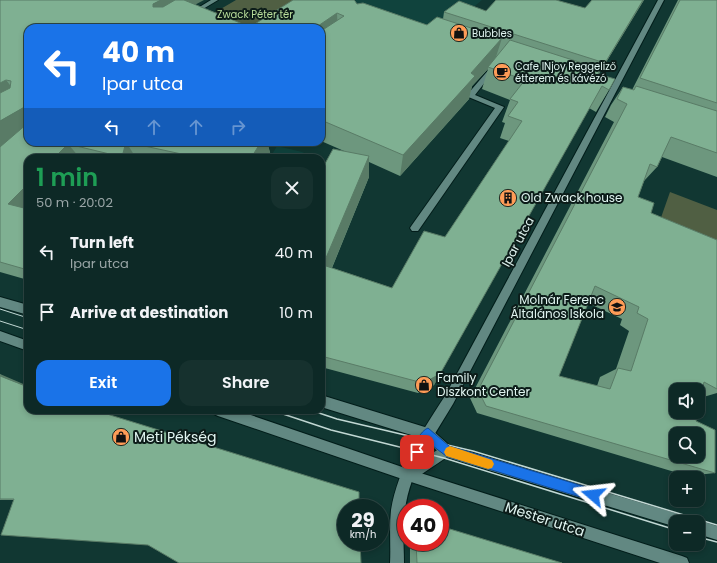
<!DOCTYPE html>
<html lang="en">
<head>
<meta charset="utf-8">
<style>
  :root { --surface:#0d2926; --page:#16312e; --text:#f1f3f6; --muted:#9aa6a7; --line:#2d4543; --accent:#1a73e8 }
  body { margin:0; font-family:Poppins,sans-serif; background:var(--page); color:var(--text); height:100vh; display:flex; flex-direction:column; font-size:15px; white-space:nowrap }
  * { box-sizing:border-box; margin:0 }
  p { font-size:13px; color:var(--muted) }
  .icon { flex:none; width:22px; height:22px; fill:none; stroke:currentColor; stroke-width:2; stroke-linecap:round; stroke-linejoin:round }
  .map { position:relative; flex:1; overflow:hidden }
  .side { position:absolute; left:24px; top:154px; width:301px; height:260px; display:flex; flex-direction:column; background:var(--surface); border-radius:12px; box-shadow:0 2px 6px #0003,0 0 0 1px var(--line) }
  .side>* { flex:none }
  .top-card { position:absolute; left:24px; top:24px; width:301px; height:122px; border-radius:12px; box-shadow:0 2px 6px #0003,0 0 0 1px var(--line); background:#1a73e8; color:#fff; overflow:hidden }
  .buttons { position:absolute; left:669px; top:383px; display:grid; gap:8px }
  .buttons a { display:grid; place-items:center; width:36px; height:36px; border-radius:8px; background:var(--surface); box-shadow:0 2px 6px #0003,0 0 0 1px var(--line); font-size:20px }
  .speed { position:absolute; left:337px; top:499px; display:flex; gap:8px; font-size:20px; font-weight:700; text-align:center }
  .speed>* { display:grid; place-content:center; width:52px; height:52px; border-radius:50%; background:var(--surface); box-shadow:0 2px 6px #0003,0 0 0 1px var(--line); line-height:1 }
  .speed small { font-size:10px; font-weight:400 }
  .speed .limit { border:6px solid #d22; background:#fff; color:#111 }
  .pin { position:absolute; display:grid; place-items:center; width:34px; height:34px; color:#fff; margin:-17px; border-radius:8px; box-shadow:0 2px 6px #0006 }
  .me { position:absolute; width:44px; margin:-22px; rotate:287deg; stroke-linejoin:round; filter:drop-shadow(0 0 3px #0008) }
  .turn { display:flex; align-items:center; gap:14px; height:84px; padding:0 12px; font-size:18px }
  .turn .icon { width:52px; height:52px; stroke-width:2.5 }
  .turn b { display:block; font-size:28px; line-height:34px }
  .lanes { display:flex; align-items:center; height:38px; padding:0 12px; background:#0003; justify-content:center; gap:20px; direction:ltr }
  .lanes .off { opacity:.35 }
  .round { display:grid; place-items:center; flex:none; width:42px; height:42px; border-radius:12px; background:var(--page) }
  .headline { display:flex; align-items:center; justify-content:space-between; height:68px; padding:0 12px }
  h1 { font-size:24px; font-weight:600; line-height:30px; color:#1e9e55 }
  .button { display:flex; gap:8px; margin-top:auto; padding:8px 12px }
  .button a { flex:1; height:46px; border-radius:12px; background:var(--accent); color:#fff; font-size:16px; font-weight:600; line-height:46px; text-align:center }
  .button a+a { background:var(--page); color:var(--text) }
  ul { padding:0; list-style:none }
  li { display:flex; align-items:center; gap:12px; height:60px; padding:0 12px }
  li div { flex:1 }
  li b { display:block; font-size:15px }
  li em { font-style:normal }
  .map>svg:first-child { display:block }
  .built { fill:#10433d }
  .green { fill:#505f43 }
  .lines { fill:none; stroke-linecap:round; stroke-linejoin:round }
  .service-casing { stroke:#021d1a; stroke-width:2 }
  .minor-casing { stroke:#021d1a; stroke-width:2 }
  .tertiary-casing { stroke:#021d1a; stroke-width:2 }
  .service { fill:#628882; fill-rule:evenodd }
  .minor { fill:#628882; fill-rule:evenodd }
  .tertiary { fill:#628882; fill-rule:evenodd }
  .tram-far1 { stroke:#c2d8d4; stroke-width:1 }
  .tram { stroke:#c2d8d4; stroke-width:1.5 }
  .wall { fill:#6d977e; fill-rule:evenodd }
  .shaded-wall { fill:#597b66 }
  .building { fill:#7fb092; stroke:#597b66; fill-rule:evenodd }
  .route { fill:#1a73e8; stroke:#114b97 }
  .slow { fill:#f59e0b }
  .labels { text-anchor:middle; stroke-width:4; stroke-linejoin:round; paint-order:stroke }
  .far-park-label { font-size:10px; fill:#b8dd9a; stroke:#0c1c19 }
  .far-poi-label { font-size:10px; fill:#e0f4f0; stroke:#0c1c19; text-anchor:start }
  .poi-label { font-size:12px; fill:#e0f4f0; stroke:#0c1c19; text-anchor:start }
  .street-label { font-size:12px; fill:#e0f4f0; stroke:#0c1c19 }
  .near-poi-label { font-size:14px; fill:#e0f4f0; stroke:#0c1c19; text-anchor:start }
  .near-street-label { font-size:14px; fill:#e0f4f0; stroke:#0c1c19 }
</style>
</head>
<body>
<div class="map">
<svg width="717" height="563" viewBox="0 0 717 563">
  <rect width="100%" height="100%" fill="#113732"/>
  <path class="built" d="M343,0H482L442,33Z
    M277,146L302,152L315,158H270Z"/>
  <path class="green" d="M236,0H292L316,9L287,28H205L195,24Z
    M670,192L717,210V253L657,229Z"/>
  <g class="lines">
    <defs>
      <path id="service" d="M491,67L496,68L475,95L504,107L418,231H412L410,228L412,225L495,108L466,96Z
        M446,445L450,447L452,451L450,455L413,480L408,481L403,480L402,475L403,470Z"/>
      <path id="minor" d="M211,0H218L193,15L188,14Z
        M658,0H664L453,404C433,437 410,471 405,510C402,528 404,546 404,563H390C391,546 389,528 391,510C398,468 422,431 445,396Z"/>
      <path id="tertiary" d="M0,297L28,305V315L0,307Z
        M0,331L28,341V351L0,341Z
        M321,395L428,428L432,430L450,446L682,515L687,517L689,522H676V527L446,457L442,455L424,439L321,407Z
        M212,410H236L408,469L682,556L687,558L689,563H660L408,481L218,416L214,414Z
        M698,520L717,526V540L698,534V522H694Z"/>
    </defs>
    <use href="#service" class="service-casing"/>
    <use href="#minor" class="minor-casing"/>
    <use href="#tertiary" class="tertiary-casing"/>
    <use href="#service" class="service"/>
    <use href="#minor" class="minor"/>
    <use href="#tertiary" class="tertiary"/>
    <path class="tram-far1" d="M0,309L28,318
      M0,321L28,330"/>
    <path class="tram" d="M271,410L331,430L444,458L676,530
      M310,410L337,419L473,451L717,525
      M698,537L717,542"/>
  </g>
  <path class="wall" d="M0,0L196,5L250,27L357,4L427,25L443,19L444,12L486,11L585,8L644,0L599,74L609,90L596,112L589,108L440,374L434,385L418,393L321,367V171L344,151L321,141V28H28L0,121ZM488,69L482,89L510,100L502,122L505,123L500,138L509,141L445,237L392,288L332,268L369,177V162L400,176L469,99L472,86Z
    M678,0H717V177L662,157L657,167L644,181L638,197L651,213L717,240V393L700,398L696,421L715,473L688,476L477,413L470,398L614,122L605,117L611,105L623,87L632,90ZM588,303L622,319L620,325L629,331L616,369L600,377L597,386L559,376Z
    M0,121L267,142L271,156L270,158H28V280L0,272Z
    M0,374L148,545L14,500H0Z
    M410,542H440L562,563H410Z"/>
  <path class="shaded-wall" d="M161,0H204L178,14L153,7V4Z
    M643,0H644L592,85L605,63Z
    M337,13L338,36L321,48V28H318V26Z
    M502,38L495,60L488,67V69L472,86L469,99L400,176L403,155L471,73Z
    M6,80L24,103L0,117V83Z
    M28,105V139L0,156V121Z
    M126,142L136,158H123L122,157Z
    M261,142H267L271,156L270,158H251Z
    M68,144L80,158H54Z
    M369,156V177L326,282L323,265Z
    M28,184V221L8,204Z
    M0,374L28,386V387L0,376Z
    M440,374L434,385L418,393L423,383Z"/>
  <path class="building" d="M0,0H161L153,4V7H163L175,0H184L250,27L293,0H354L355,1L357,4L363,3L427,25L437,17L502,38L471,73L475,76L403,155L321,120V31L344,16L337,13L318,26V28H28V105L0,121V93L10,88L11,81L6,80L0,83Z
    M496,0H556L585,8L592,0H643L605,63L444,12L459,1L486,11Z
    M680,0H717V103L640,78Z
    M510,40L601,69L598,74L615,79L609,90L602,86L440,374L423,383L321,356V171L333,149L369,156L323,265L392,288L424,231L445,237L522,121L508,116L518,102L510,99L525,80L488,67Z
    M636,86L717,111V153L671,137L657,167L650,164L638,197L654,203L651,213L717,240V389L704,382L698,410V390H676V412H698L696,421L715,430V473L486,406L478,390L627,104L617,99L623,87L634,90ZM595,286L639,307L637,313L648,319L631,371L618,368L610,389L559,376ZM676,434H698V456H676Z
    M28,123V142H261L251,158H200L126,142L122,157L68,144L54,158H28V184L8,204L28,209V270L0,262V147Z
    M0,376L28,387V410H94L359,492V508H346V542H360L361,563H179L148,545L1,535L14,499H0Z
    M440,526L562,563H417L416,542H440Z"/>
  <path class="route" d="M428,428L449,446L593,489L597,491L599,495L597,500L593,501L446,456L429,443L421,456L417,458L413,456L412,452C415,444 420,431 428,428Z"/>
  <path class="slow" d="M450,446L492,460L494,464L492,468L488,469L446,456L444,452L446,448Z"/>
  <defs>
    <symbol id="shop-disc" viewBox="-11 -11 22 22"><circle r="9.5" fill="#fe9c57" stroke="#0c1c19"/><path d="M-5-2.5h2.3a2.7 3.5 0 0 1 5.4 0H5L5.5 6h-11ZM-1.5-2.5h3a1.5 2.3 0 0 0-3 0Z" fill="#111"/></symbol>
    <symbol id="cafe-disc" viewBox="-11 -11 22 22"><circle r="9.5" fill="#fe9c57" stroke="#0c1c19"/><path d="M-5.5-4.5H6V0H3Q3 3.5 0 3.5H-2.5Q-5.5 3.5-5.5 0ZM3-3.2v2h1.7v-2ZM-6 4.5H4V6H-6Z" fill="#111"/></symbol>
    <symbol id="building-disc" viewBox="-11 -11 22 22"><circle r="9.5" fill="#fe9c57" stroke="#0c1c19"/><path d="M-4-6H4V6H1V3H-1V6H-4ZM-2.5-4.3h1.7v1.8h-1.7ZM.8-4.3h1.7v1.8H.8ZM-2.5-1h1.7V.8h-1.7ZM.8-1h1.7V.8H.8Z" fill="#111"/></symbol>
    <symbol id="school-disc" viewBox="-11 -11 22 22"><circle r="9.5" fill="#fe9c57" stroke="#0c1c19"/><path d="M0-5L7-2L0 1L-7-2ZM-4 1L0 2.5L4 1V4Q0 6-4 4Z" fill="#111"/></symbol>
  </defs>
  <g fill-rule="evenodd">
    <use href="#shop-disc" x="449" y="23" width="20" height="20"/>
    <use href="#cafe-disc" x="492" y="62" width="20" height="20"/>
    <use href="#building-disc" x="498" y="188" width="20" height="20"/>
    <use href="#school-disc" x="607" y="297" width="20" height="20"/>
    <use href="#shop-disc" x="414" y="375" width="20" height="20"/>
    <use href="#shop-disc" x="111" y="427" width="20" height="20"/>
  </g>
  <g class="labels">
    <g class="far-park-label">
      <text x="255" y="18">Zwack Péter tér</text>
    </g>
    <g class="far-poi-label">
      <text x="472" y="37">Bubbles</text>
      <text x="515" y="70">Cafe INjoy Reggeliző<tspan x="515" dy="12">étterem és kávézó</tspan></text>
    </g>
    <g class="poi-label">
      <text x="521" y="202">Old Zwack house</text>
      <text x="604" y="304" text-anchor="end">Molnár Ferenc<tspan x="604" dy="14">Általános Iskola</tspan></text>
      <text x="437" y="382">Family<tspan x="437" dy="14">Diszkont Center</tspan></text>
    </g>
    <g class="street-label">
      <text transform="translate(518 242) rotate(-62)" y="4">Ipar utca</text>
    </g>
    <g class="near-poi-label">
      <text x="134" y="442">Meti Pékség</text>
    </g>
    <g class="near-street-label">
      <text transform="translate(545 519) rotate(18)" y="5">Mester utca</text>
    </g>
  </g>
</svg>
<div class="buttons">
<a><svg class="icon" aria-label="sound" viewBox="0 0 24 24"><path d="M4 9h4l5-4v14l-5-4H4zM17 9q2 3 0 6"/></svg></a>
<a><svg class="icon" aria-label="search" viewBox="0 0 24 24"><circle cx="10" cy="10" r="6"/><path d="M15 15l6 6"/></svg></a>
<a>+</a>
<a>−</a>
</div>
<div class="speed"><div>29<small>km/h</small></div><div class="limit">40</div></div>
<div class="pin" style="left:417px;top:452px;background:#d93025"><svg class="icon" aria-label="arrive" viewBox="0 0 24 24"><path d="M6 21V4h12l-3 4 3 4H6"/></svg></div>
<svg class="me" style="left:593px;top:495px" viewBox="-20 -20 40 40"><path d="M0-17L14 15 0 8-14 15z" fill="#1a73e8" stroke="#fff" stroke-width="4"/></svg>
<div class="top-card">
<div class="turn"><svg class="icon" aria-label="left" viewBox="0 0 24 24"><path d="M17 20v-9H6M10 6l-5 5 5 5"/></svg><div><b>40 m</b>Ipar utca</div></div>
<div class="lanes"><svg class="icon" aria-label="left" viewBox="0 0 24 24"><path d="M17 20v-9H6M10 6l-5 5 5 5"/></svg><svg class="icon off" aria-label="ahead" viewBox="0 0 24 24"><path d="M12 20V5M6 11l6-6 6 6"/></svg><svg class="icon off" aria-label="ahead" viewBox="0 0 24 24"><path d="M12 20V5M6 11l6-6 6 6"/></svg><svg class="icon off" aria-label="right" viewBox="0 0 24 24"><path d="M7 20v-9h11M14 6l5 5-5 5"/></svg></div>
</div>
<section class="side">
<div class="headline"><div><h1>1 min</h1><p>50 m · 20:02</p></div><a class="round"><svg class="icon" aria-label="close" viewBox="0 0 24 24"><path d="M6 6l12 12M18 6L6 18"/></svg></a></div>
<ul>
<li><svg class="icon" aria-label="left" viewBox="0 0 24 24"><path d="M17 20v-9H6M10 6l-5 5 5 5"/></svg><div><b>Turn left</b><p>Ipar utca</p></div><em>40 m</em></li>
<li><svg class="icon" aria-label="arrive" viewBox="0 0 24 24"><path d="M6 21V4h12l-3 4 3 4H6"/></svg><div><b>Arrive at destination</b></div><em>10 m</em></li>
</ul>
<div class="button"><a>Exit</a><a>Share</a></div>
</section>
</div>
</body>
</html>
